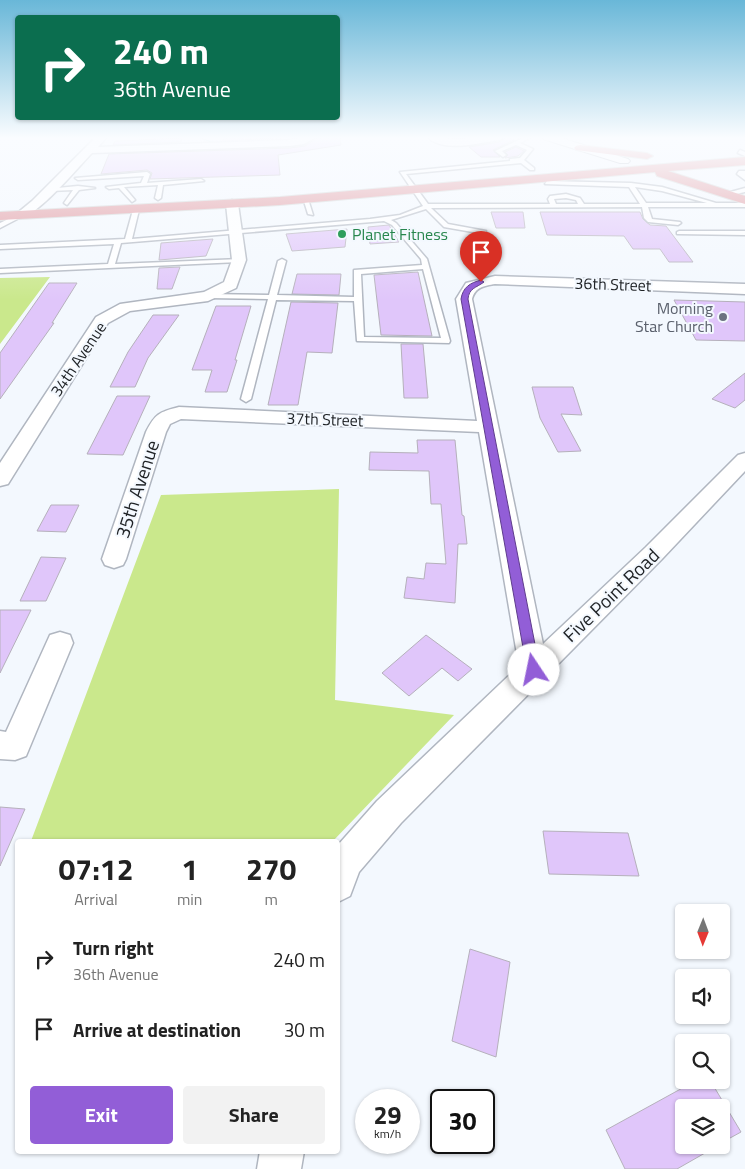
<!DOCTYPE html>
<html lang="en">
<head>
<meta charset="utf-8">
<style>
  :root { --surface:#fff; --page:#f2f2f2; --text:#222; --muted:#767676; --accent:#925ed7 }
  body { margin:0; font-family:"Titillium Web",sans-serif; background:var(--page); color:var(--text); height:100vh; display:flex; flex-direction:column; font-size:19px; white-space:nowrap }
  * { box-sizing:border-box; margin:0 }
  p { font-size:16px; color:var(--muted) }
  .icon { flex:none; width:28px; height:28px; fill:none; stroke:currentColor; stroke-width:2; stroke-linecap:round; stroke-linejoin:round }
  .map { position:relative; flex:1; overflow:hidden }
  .sheet { position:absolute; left:15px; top:839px; width:325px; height:315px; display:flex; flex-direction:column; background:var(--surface); border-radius:5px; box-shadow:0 1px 4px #0004 }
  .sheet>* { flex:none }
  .hud { position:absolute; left:15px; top:15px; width:325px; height:105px; border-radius:5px; box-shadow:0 1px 4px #0004; background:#0b6e4f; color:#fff; overflow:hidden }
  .needle { width:32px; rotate:181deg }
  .controls { position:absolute; left:675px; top:904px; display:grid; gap:10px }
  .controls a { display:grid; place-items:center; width:55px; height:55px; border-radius:5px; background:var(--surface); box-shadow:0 1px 4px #0004; font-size:25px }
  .speed { position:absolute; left:355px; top:1089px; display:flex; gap:10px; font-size:25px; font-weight:700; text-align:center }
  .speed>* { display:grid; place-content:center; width:65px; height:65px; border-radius:50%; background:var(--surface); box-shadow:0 1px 4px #0004; line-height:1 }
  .speed small { font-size:12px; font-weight:400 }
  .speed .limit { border:2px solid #111; border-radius:8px; background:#fff; color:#111 }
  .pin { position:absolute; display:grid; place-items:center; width:42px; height:42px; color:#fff; margin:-51px -21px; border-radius:50% 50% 50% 0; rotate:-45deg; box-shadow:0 0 5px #0007 }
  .pin .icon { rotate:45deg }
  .me { position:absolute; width:55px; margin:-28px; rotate:349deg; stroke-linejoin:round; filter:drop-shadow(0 0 4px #0008) }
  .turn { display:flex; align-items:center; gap:18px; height:105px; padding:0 15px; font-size:22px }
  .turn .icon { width:65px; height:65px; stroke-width:2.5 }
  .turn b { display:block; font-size:35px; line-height:42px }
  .eta { display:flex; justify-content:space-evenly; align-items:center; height:85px; text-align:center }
  .eta b { font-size:30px; font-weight:700; line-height:35px }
  .button { display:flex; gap:10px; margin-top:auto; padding:10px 15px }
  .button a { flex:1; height:58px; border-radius:5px; background:var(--accent); color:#fff; font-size:20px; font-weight:700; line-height:58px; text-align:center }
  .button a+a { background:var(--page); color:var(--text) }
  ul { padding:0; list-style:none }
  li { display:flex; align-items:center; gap:15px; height:70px; padding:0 15px }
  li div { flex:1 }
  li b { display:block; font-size:19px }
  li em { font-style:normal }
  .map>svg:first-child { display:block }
  .green { fill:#cae88c }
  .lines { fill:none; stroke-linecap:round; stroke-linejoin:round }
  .stream { fill:#4bbbbf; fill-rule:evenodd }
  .building { fill:#e0c6fa; stroke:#b5b0bb }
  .lane-casing { stroke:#b0b6c0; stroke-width:3 }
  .street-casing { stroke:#b0b6c0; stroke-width:3 }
  .secondary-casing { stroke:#b0b6c0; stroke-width:2 }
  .highway-casing { stroke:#d2d3d3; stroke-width:2 }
  .lane { fill:#fff; fill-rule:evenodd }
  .street { fill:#fff; fill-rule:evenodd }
  .secondary { fill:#fff; fill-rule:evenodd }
  .highway { fill:#de8f97; fill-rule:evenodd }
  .route { fill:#925ed7; stroke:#5f3d8c }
  .leisure-dot { fill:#2e9e5b; stroke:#f3f8fe; stroke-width:2 }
  .worship-dot { fill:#6b7280; stroke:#f3f8fe; stroke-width:2 }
  .labels { text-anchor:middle; stroke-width:4; stroke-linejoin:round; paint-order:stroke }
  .far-leisure-label { font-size:16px; fill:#27864d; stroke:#f3f8fe; text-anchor:start }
  .far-street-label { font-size:16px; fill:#1e2124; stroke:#f3f8fe }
  .far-worship-label { font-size:16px; fill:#5b616d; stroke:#f3f8fe; text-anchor:end }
  .street-label { font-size:19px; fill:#1e2124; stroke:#f3f8fe }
</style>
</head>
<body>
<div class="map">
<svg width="745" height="1169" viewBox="0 0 745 1169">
  <rect width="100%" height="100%" fill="#f3f8fe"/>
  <path class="green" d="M50,277L0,344V278Z
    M339,489L335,700L454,715L333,841H31L161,495Z"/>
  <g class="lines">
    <path class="stream" d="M196,137H199L220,144L218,145Z"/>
  </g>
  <path class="building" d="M224,137H296L223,141Z
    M318,137H340L341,145L278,155L280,175L150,179L152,173L147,170L101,174L109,154L290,148L305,146Z
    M506,137H510L514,140L493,150L500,157H481L469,147L499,142Z
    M182,138L181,142L113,145L115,141Z
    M516,147L524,151L518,156L505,158L508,155L505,152Z
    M491,212H523L525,228H496Z
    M540,212H640L643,219L650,225L666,226L693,262H669L660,249H633L624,236L547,235Z
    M389,225L399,242L370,244L368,227Z
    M347,229L345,247L292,251L286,234Z
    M213,239L206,256L159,260L161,243Z
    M180,267L172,289H157L159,268Z
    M418,272L432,336L381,335L374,275Z
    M297,274H341L339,295L292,294Z
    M49,283H77L52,323H54L0,399V353Z
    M674,300L745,302V341L696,340Z
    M291,302L338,303L332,353L307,352L298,405H268Z
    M216,306H251L235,360H237L227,392H205L212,370H192Z
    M153,315H179L148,358L135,387H110L128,352Z
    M401,344H423L428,398H404Z
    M745,373V400L735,408L712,399Z
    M532,387H573L582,415L561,414L581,451L558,452L540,418Z
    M117,396H150L123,455L87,454Z
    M417,440H455L462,515L464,516L467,544H458L455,603L404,598L407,577L424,579L426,563L446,564L441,504H431L429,471L369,470L370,452L418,453Z
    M51,505H79L66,532L37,531Z
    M41,557L66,558L46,601H20Z
    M0,610H31L0,673Z
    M426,635L472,669L458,681L442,668L409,696L382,673Z
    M0,807L25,809L0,866Z
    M543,831L628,833L639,876L549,874Z
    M470,949L510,962L496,1057L452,1041Z
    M697,1080H710L741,1132L721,1143V1108H684V1145H719L677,1169H625L606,1130Z"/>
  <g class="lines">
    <defs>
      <path id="lane" d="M525,137H531L520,143L533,149L524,160L534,168V170H530L521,163L406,174L428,204H550L548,199L550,196L566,194L580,198L584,204H640L629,187L545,184L547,181L631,183L662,187L716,203H745V207H648L652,219L680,222L681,223L678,225L648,222L644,218L642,207L431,208L448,224L486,231V233L484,234L444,227L426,209L391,220L396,223L427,259L450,341L449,343L357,341L354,301L276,300L251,399L246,402L241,399L268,299L208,298H205V294L269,295L278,261L282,259L286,261L277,295L354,297V270L422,265L421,259L392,225L384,221L121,243L115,264L241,259L243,260L239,262L0,273V269L108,264L114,244L0,249V245L125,239L133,210L136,208L139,210L132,239L370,219L400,215L423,206L400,172L510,161V159L520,158L527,150L516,145L502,151L506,155L503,157L495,151ZM635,187L662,191L707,203H646ZM566,198L576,200L578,204H556L554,199ZM423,269L441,338L364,337L361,274Z
        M740,150L745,152V156L738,153Z
        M739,171H745V180L737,174Z
        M147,172L150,174L147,183L201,179L204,181L163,185L161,198L158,200L155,198L158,185L124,187L135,200L132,202L119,188L109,189L106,187L141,183L144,176L78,180L75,178Z
        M78,186L95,188L79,190L67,205L64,203L73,190L50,191L47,189Z
        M745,188V192L726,196L723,194Z
        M303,198L308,199L313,215L308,214Z
        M21,213L24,215L23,216L0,228V223Z
        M679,231H745V235L677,234V232Z"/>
      <path id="street" d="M96,137H103L105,139L98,147L290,140L303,137H316L304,144L290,146L92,153C79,166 33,222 17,218L15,215L32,201Z
        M427,137L456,139L504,137L499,140C478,143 444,153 427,137Z
        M232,200L238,204L246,260L236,288L208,301L130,311L108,323L8,484L0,486V463L96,317L120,304L204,292L224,282L232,260L226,204Z
        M495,276L745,284V294L495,284C484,286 475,287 472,299L543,644L646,547L738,455L745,453V471L662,559L401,823L359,872L350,896L338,902V845L377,801L519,666L479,432L181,419L170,424L166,432L126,559L123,565L114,568L105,565L102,559L146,432C155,414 159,412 179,407L477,421L456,299L466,283Z
        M60,632L70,635L73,643L26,756L15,760L0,759V731L6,732L50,635Z
        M260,1151H304L301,1169H257Z"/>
      <path id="secondary" d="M542,137H558L628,159L630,161L628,163H620L543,139Z"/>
      <path id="highway" d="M580,145L647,153L653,156L647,159L576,150L574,148L576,146Z
        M745,157V165L668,171L745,196V204L657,176L655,172L280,205L0,220V212L280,197Z"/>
    </defs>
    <use href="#lane" class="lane-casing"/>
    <use href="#street" class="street-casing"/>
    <use href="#secondary" class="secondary-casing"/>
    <use href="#highway" class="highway-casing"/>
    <use href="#lane" class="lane"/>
    <use href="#street" class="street"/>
    <use href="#secondary" class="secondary"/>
    <use href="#highway" class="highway"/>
  </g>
  <linearGradient id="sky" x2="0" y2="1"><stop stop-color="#69b7d8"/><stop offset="0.46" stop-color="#fafcff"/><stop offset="1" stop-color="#fafcff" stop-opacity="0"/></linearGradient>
  <rect width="745" height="300" fill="url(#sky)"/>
  <path class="route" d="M481,280L484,282C476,288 469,288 468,299L540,670L538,674L534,676L529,674L527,670L461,299C463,287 470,283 481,280Z"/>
  <circle class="leisure-dot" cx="342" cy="234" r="5"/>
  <circle class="worship-dot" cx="723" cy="317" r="5"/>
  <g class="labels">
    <g class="far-leisure-label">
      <text x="352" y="240">Planet Fitness</text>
    </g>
    <g class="far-street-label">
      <text transform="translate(613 284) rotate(2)" y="6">36th Street</text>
      <text transform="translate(78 359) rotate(-56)" y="6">34th Avenue</text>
      <text transform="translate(325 419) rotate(2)" y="6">37th Street</text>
    </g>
    <g class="far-worship-label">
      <text x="713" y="314">Morning<tspan x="713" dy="18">Star Church</tspan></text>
    </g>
    <g class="street-label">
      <text transform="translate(137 489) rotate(-72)" y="7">35th Avenue</text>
      <text transform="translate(611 595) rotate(-44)" y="7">Five Point Road</text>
    </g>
  </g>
</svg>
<div class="controls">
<a><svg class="needle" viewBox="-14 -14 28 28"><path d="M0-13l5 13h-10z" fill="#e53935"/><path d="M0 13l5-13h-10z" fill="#767676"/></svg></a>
<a><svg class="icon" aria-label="sound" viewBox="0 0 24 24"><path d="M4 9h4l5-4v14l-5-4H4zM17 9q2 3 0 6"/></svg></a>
<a><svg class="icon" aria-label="search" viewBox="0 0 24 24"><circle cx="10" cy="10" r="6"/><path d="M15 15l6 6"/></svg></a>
<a><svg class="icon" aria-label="layers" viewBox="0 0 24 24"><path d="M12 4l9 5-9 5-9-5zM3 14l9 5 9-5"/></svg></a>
</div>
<div class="speed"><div>29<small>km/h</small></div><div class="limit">30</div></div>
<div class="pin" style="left:481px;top:282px;background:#d93025"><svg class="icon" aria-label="arrive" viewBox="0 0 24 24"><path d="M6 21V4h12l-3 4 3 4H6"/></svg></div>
<svg class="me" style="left:534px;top:670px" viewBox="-20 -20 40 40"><circle r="19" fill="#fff"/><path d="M0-13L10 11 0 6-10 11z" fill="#925ed7"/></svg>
<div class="hud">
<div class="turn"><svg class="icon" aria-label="right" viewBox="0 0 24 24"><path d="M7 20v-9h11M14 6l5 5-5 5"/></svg><div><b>240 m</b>36th Avenue</div></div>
</div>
<section class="sheet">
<div class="eta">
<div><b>07:12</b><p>Arrival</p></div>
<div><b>1</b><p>min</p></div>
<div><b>270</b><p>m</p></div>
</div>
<ul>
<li><svg class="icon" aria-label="right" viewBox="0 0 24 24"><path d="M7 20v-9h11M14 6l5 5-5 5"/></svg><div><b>Turn right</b><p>36th Avenue</p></div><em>240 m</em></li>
<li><svg class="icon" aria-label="arrive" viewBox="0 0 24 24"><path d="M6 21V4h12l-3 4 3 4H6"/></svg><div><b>Arrive at destination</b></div><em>30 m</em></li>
</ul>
<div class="button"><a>Exit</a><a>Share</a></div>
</section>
</div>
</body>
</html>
